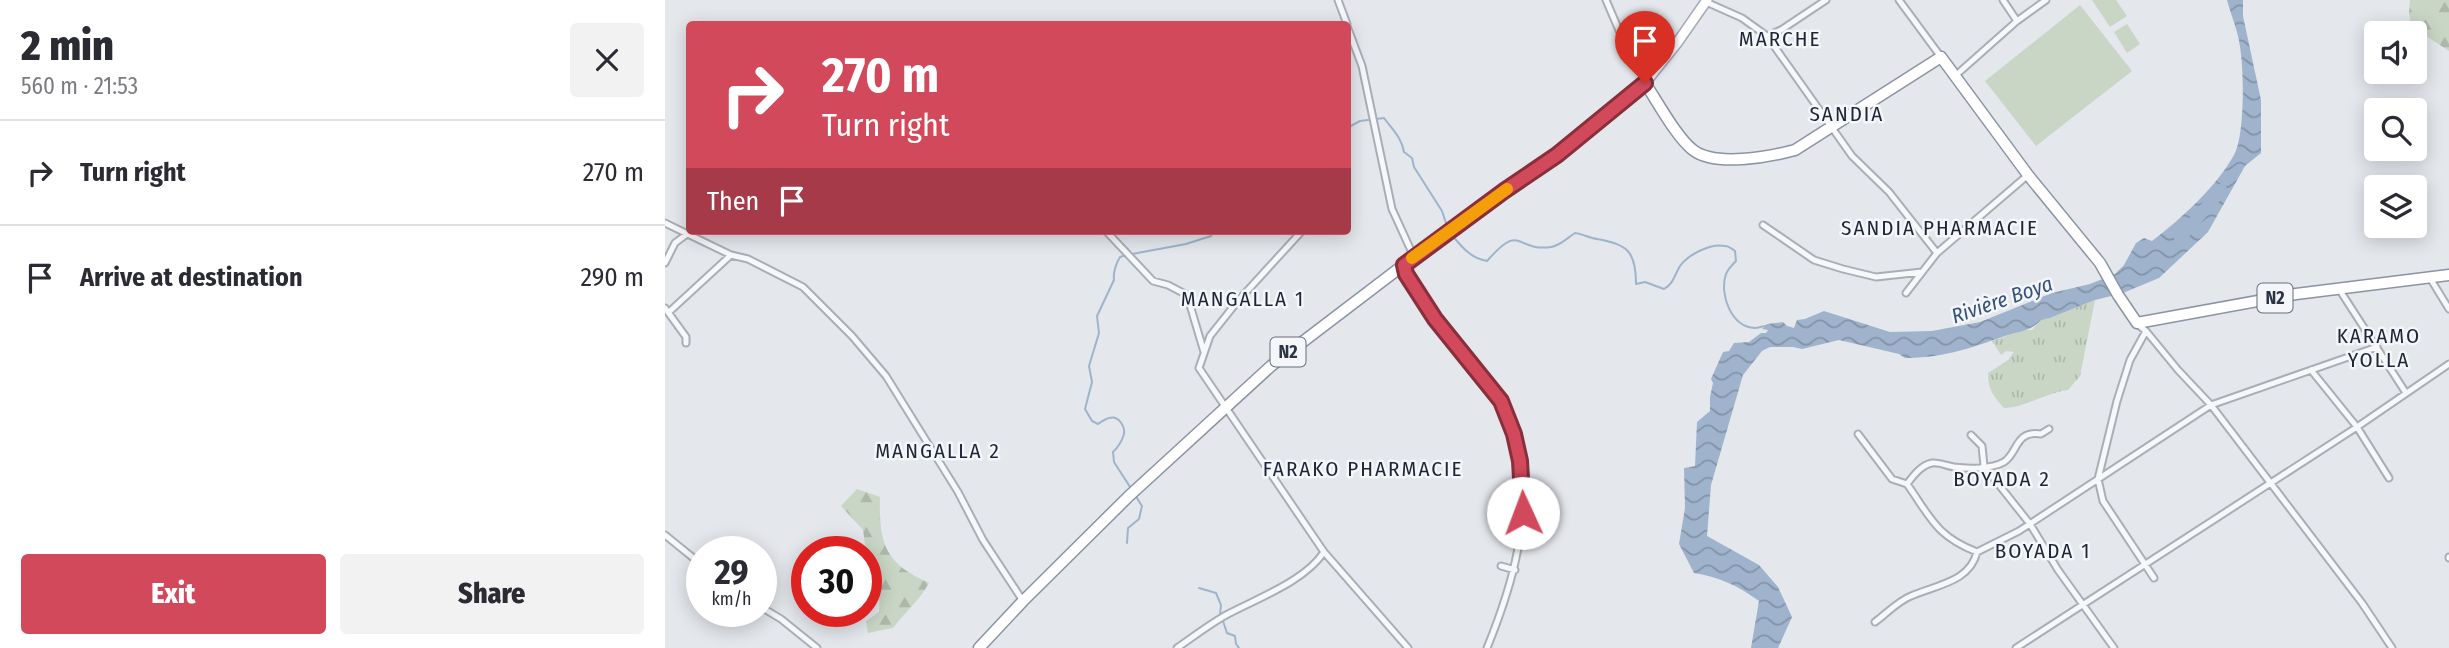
<!DOCTYPE html>
<html lang="en">
<head>
<meta charset="utf-8">
<style>
  :root { --surface:#fff; --page:#f2f2f3; --text:#2b2b33; --muted:#7c7c81; --line:#e1e1e2; --accent:#d1495b }
  body { margin:0; font-family:"Fira Sans Condensed",sans-serif; background:var(--page); color:var(--text); height:100vh; display:flex; flex-direction:column; font-size:26px; white-space:nowrap }
  * { box-sizing:border-box; margin:0 }
  p { font-size:23px; color:var(--muted) }
  .icon { flex:none; width:38px; height:38px; fill:none; stroke:currentColor; stroke-width:2; stroke-linecap:round; stroke-linejoin:round }
  .map { position:relative; flex:1; overflow:hidden }
  .side { display:flex; flex-direction:column; background:var(--surface); width:665px }
  .side>* { flex:none }
  .hud { position:absolute; left:21px; top:21px; width:665px; height:214px; border-radius:7px; box-shadow:0 4px 18px #0003; background:#d1495b; color:#fff; overflow:hidden }
  .fabs { position:absolute; left:1699px; top:21px; display:grid; gap:14px }
  .fabs a { display:grid; place-items:center; width:63px; height:63px; border-radius:7px; background:var(--surface); box-shadow:0 4px 18px #0003; font-size:35px }
  .speed { position:absolute; left:21px; top:536px; display:flex; gap:14px; font-size:35px; font-weight:700; text-align:center }
  .speed>* { display:grid; place-content:center; width:91px; height:91px; border-radius:50%; background:var(--surface); box-shadow:0 4px 18px #0003; line-height:1 }
  .speed small { font-size:18px; font-weight:400 }
  .speed .limit { border:10px solid #d22; background:#fff; color:#111 }
  .pin { position:absolute; display:grid; place-items:center; width:60px; height:60px; color:#fff; margin:-72px -30px; border-radius:50% 50% 50% 0; rotate:-45deg; box-shadow:0 0 7px #0007 }
  .pin .icon { rotate:45deg }
  .me { position:absolute; width:77px; margin:-38px; rotate:358deg; stroke-linejoin:round; filter:drop-shadow(0 0 5px #0008) }
  .turn { display:flex; align-items:center; gap:24px; height:147px; padding:0 21px; font-size:32px }
  .turn .icon { width:91px; height:91px; stroke-width:2.5 }
  .turn b { display:block; font-size:49px; line-height:60px }
  .then { display:flex; align-items:center; height:66px; padding:0 21px; background:#0003; gap:14px; font-size:26px }
  .round { display:grid; place-items:center; flex:none; width:74px; height:74px; border-radius:7px; background:var(--page) }
  .headline { display:flex; align-items:center; justify-content:space-between; height:119px; padding:0 21px }
  h1 { font-size:42px; font-weight:800; line-height:52px }
  .action { display:flex; gap:14px; margin-top:auto; padding:14px 21px }
  .action a { flex:1; height:80px; border-radius:7px; background:var(--accent); color:#fff; font-size:28px; font-weight:800; line-height:80px; text-align:center }
  .action a+a { background:var(--page); color:var(--text) }
  ul { padding:0; list-style:none }
  li { display:flex; align-items:center; gap:21px; height:105px; padding:0 21px; border-top:2px solid var(--line) }
  li div { flex:1 }
  li b { display:block; font-size:26px }
  li em { font-style:normal }
  main { display:flex; flex:1; min-height:0 }
  .map>svg:first-child { display:block }
  .grass { fill:url(#grass-tufts) }
  .forest { fill:url(#forest-firs) }
  .garden { fill:#c9d6c5 }
  .water { fill:url(#water-waves) }
  .lines { fill:none; stroke-linecap:round; stroke-linejoin:round }
  .stream { stroke:#9fb4cc; stroke-width:2 }
  .river { stroke:#9fb4cc; stroke-width:12 }
  .minor-casing { stroke:#a9aeb7; stroke-width:9 }
  .primary-casing { stroke:#a3abb8; stroke-width:12 }
  .trunk-casing { stroke:#8b94a3; stroke-width:13 }
  .minor { stroke:#f7f8fa; stroke-width:5 }
  .primary { stroke:#fff; stroke-width:9 }
  .trunk { stroke:#fff; stroke-width:10 }
  .route-casing { stroke:#882f3b; stroke-width:18 }
  .route { stroke:#d1495b; stroke-width:12 }
  .slow { stroke:#f59e0b; stroke-width:12 }
  .labels { text-anchor:middle; stroke-width:5; stroke-linejoin:round; paint-order:stroke }
  .shield { fill:#f4f6f9; stroke:#676e7b; stroke-width:2 }
  .shield-label { font-size:18px; font-weight:bold; fill:#2b3445 }
  .neighbourhood-label { font-size:21px; letter-spacing:2px; fill:#1d2536; stroke:#f4f6f9 }
  .water-label { font-size:21px; font-style:italic; fill:#34527a; stroke:#f4f6f9 }
</style>
</head>
<body>
<main>
<section class="side">
<div class="headline"><div><h1>2 min</h1><p>560 m · 21:53</p></div><a class="round"><svg class="icon" aria-label="close" viewBox="0 0 24 24"><path d="M6 6l12 12M18 6L6 18"/></svg></a></div>
<ul>
<li><svg class="icon" aria-label="right" viewBox="0 0 24 24"><path d="M7 20v-9h11M14 6l5 5-5 5"/></svg><div><b>Turn right</b></div><em>270 m</em></li>
<li><svg class="icon" aria-label="arrive" viewBox="0 0 24 24"><path d="M6 21V4h12l-3 4 3 4H6"/></svg><div><b>Arrive at destination</b></div><em>290 m</em></li>
</ul>
<div class="action"><a>Exit</a><a>Share</a></div>
</section>
<div class="map">
<svg width="1784" height="648" viewBox="0 0 1784 648">
  <defs>
    <pattern id="grass-tufts" width="24" height="20" patternUnits="userSpaceOnUse" patternTransform="scale(1.75)"><rect width="24" height="20" fill="#c9d6c5"/><path d="M3 7l-1-3M5 7V3M7 7l1-3M15 17l-1-3M17 17v-4M19 17l1-3" fill="none" stroke="#adb8ab"/></pattern>
    <pattern id="forest-firs" width="22" height="20" patternUnits="userSpaceOnUse" patternTransform="scale(1.75)"><rect width="22" height="20" fill="#c9d6c5"/><path d="M5 1l3.5 6h-7zM16 11l3.5 6h-7z" fill="#adb8ab"/></pattern>
    <pattern id="water-waves" width="16" height="10" patternUnits="userSpaceOnUse" patternTransform="scale(1.75)"><rect width="16" height="10" fill="#9fb4cc"/><path d="M0 5q4-4 8 0t8 0" fill="none" stroke="#8293a7"/></pattern>
  </defs>
  <rect width="100%" height="100%" fill="#e4e7ec"/>
  <path class="grass" d="M1430,300L1415,376L1403,390C1380,393 1362,407 1339,408C1328,396 1323,389 1323,373L1343,360L1349,352L1341,351L1336,355L1327,341L1359,330H1367L1376,320L1385,318Z"/>
  <path class="forest" d="M1745,0H1784V51L1746,26L1744,13Z
    M192,489L215,497C214,543 219,563 264,583C254,601 240,612 228,628L203,633L201,621L214,612C215,600 215,588 201,583V551L198,530L176,506Z"/>
  <path class="garden" d="M1427,0H1451L1462,16L1445,27Z
    M1415,5L1467,71L1371,146L1320,81Z
    M1462,24L1475,44L1462,53L1449,32Z"/>
  <path class="water" d="M1562,0H1578V16L1596,100V153L1580,166L1543,232L1494,278L1458,293L1430,300L1385,318L1376,320C1365,332 1353,331 1337,337C1303,349 1277,358 1240,358L1234,354L1174,340L1137,349L1128,347H1105L1097,351L1078,375L1046,485L1042,536L1094,565L1113,587L1127,617L1113,648H1086L1094,601C1073,586 1055,577 1029,573L1014,544L1020,508L1019,468L1030,466L1032,422L1045,411V397L1048,383L1046,379L1058,352L1064,351L1069,343L1084,342L1096,333H1101L1103,330L1097,329L1102,324L1118,322L1122,326L1129,328L1132,320L1140,319L1159,311L1225,332L1267,331L1315,322L1387,293L1425,284L1450,274L1459,265L1471,243L1479,238L1487,241C1516,219 1552,186 1569,155C1580,136 1579,70 1575,47C1573,31 1566,15 1562,0Z"/>
  <g class="lines">
    <path class="stream" d="M682,128L695,121L719,118C727,129 737,138 739,152L747,158L749,167L777,211L783,229
      M786,234C797,247 805,258 822,261C857,221 849,252 886,247C895,246 902,238 910,233C918,234 924,238 932,239C962,244 971,251 971,284L980,282L999,289C1009,283 1009,276 1015,266C1023,255 1045,243 1060,246C1064,246 1067,249 1070,251L1071,261C1067,265 1063,269 1061,274C1054,294 1066,327 1090,328C1094,328 1097,326 1101,326
      M467,254L521,244L546,236L549,231
      M461,255L455,257C451,263 448,273 449,280L432,316L434,333L424,366L427,382L420,409L427,421L433,424C436,422 440,419 444,418C454,415 462,428 458,437C456,443 452,448 448,452L449,462L467,490
      M462,543L463,528L474,519L477,506L470,495
      M534,588L551,593L556,605L555,614
      M558,621L562,633L570,636L571,644L574,648"/>
    <path class="river" d="M1514,235L1521,231L1556,190"/>
    <defs>
      <path id="minor" d="M673,0L682,24
        M941,0L959,42L989,73
        M1234,0L1276,57
        M1338,0L1352,21
        M1041,2L1077,18L1102,36L1187,156L1224,192L1272,253
        M682,26L697,66L727,209L749,257
        M1102,36L1116,30L1161,0
        M1290,76L1352,21L1381,0
        M0,223L66,255L83,259L138,287L187,336L221,376L293,492L318,540L358,601
        M1098,225L1149,260L1178,269L1211,277L1257,272
        M441,231L488,281L503,285L522,295L539,352
        M636,232L572,302L545,336L534,368L659,552L743,648
        M0,263L10,243L22,234
        M739,265C745,293 783,334 802,357C813,371 825,385 835,400C844,414 849,433 852,450C867,520 848,584 822,648
        M1765,278L1784,309
        M1674,289L1741,393
        M1241,293L1272,253L1363,175
        M0,308L21,337V343
        M4,312L66,255
        M1472,324L1481,331L1513,370L1546,405L1697,603L1727,648
        M1481,331L1465,360L1452,401L1433,479L1438,501L1489,578
        M1646,370L1692,427L1724,478
        M1193,434L1227,479L1242,484C1248,476 1256,465 1267,463C1273,462 1283,466 1289,467C1304,469 1326,469 1339,462C1353,453 1350,430 1376,434L1384,429
        M1306,435L1317,446L1319,466L1365,524L1393,570L1449,648
        M1242,484C1266,518 1271,536 1312,552L1354,531L1546,405L1712,347
        M0,535L37,565
        M1784,557V558
        M836,566L850,570
        M96,607L116,619L152,648
        M1210,622C1221,614 1233,601 1246,596C1271,585 1305,582 1312,552
        M512,648C528,637 546,623 563,614C593,598 640,581 659,552
        M1351,648L1692,427L1784,364"/>
      <path id="primary" d="M980,83L1012,43L1042,0"/>
      <path id="trunk" d="M314,648L358,601L464,496L606,366L749,257L892,154L980,83C992,101 1012,138 1028,150C1050,167 1104,157 1130,150L1276,57L1363,175L1435,263L1453,295L1472,323L1631,294L1784,275"/>
    </defs>
    <use href="#minor" class="minor-casing"/>
    <use href="#primary" class="primary-casing"/>
    <use href="#trunk" class="trunk-casing"/>
    <use href="#minor" class="minor"/>
    <use href="#primary" class="primary"/>
    <use href="#trunk" class="trunk"/>
  </g>
  <g class="lines">
    <defs>
      <path id="route" d="M858,513L855,461L849,434L836,401L770,319L741,274L739,265L839,191L892,155L980,83"/>
    </defs>
    <use href="#route" class="route-casing"/>
    <use href="#route" class="route"/>
    <path class="slow" d="M747,258L842,189"/>
  </g>
  <g class="labels">
    <g class="shield">
      <rect x="1592.5" y="283.5" width="35" height="29" rx="5"/>
      <rect x="605.5" y="337.5" width="35" height="29" rx="5"/>
    </g>
    <g class="shield-label">
      <text x="1610" y="304">N2</text>
      <text x="623" y="358">N2</text>
    </g>
    <g class="neighbourhood-label">
      <text x="1115" y="46">MARCHE</text>
      <text x="1182" y="121">SANDIA</text>
      <text x="1275" y="235">SANDIA PHARMACIE</text>
      <text x="578" y="306">MANGALLA 1</text>
      <text x="1714" y="343">KARAMO<tspan x="1714" dy="24">YOLLA</tspan></text>
      <text x="273" y="458">MANGALLA 2</text>
      <text x="698" y="476">FARAKO PHARMACIE</text>
      <text x="1337" y="486">BOYADA 2</text>
      <text x="1378" y="558">BOYADA 1</text>
    </g>
    <g class="water-label">
      <text transform="translate(1337 300) rotate(-19)" y="7">Rivière Boya</text>
    </g>
  </g>
</svg>
<div class="fabs">
<a><svg class="icon" aria-label="sound" viewBox="0 0 24 24"><path d="M4 9h4l5-4v14l-5-4H4zM17 9q2 3 0 6"/></svg></a>
<a><svg class="icon" aria-label="search" viewBox="0 0 24 24"><circle cx="10" cy="10" r="6"/><path d="M15 15l6 6"/></svg></a>
<a><svg class="icon" aria-label="layers" viewBox="0 0 24 24"><path d="M12 4l9 5-9 5-9-5zM3 14l9 5 9-5"/></svg></a>
</div>
<div class="speed"><div>29<small>km/h</small></div><div class="limit">30</div></div>
<div class="pin" style="left:980px;top:83px;background:#d93025"><svg class="icon" aria-label="arrive" viewBox="0 0 24 24"><path d="M6 21V4h12l-3 4 3 4H6"/></svg></div>
<svg class="me" style="left:858px;top:513px" viewBox="-20 -20 40 40"><circle r="19" fill="#fff"/><path d="M0-13L10 11 0 6-10 11z" fill="#d1495b"/></svg>
<div class="hud">
<div class="turn"><svg class="icon" aria-label="right" viewBox="0 0 24 24"><path d="M7 20v-9h11M14 6l5 5-5 5"/></svg><div><b>270 m</b>Turn right</div></div>
<div class="then">Then<svg class="icon" aria-label="arrive" viewBox="0 0 24 24"><path d="M6 21V4h12l-3 4 3 4H6"/></svg></div>
</div>
</div>
</main>
</body>
</html>
